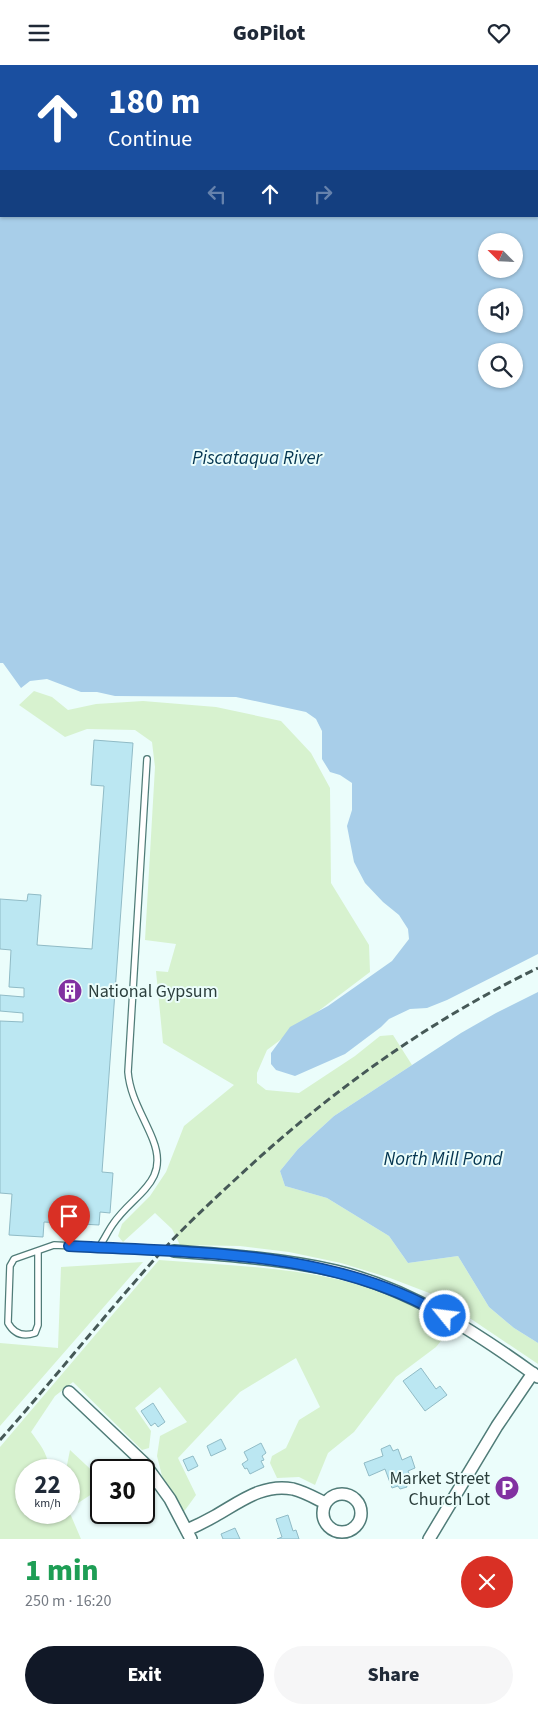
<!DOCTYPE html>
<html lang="en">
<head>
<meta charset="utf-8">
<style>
  :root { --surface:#fff; --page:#f6f6f7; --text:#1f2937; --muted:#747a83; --accent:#111827 }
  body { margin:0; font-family:"Source Sans 3",sans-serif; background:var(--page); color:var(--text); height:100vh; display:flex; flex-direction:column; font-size:19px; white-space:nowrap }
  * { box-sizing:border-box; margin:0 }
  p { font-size:16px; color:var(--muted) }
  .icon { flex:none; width:28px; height:28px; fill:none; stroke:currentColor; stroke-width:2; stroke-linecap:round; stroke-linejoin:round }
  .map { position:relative; height:1474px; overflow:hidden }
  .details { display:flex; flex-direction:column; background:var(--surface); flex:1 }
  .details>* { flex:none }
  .top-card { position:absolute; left:0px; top:0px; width:539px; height:152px; box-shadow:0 1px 4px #0004; background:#1a4fa0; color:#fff; overflow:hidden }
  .needle { width:32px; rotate:294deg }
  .controls { position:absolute; left:478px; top:168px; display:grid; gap:10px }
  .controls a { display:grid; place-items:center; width:45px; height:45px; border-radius:50%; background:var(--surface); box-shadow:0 1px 4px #0004; font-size:25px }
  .speed { position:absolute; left:15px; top:1394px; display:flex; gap:10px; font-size:25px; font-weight:700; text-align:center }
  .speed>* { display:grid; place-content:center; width:65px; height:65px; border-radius:50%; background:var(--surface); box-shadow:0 1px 4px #0004; line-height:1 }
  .speed small { font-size:12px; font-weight:400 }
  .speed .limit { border:2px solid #111; border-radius:8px; background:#fff; color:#111 }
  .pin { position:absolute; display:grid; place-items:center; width:42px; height:42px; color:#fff; margin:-51px -21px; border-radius:50% 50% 50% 0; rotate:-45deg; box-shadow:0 0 5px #0007 }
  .pin .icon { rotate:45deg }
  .me { position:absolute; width:55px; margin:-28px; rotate:299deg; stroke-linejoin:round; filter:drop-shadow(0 0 4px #0008) }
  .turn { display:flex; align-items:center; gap:18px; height:105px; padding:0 25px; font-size:22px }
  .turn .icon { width:65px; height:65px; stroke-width:2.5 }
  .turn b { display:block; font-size:35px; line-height:42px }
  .lanes { display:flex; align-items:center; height:48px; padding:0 25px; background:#0003; justify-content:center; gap:25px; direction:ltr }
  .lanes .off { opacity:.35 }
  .round { display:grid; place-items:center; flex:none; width:52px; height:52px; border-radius:26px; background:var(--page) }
  .head { display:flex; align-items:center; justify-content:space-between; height:85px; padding:0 25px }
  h1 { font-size:30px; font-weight:800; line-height:38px; color:#1e9e55 }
  .primary-button { display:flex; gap:10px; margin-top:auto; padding:10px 25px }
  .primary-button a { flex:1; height:58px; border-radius:30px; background:var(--accent); color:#fff; font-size:20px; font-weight:800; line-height:58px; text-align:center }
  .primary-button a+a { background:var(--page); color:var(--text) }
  header { display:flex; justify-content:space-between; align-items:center; height:65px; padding:0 25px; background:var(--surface); font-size:22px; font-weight:800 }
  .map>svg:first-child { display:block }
  .green { fill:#d7f2cf }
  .water { fill:#a8cee9; fill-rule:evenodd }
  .building { fill:#bbe7f2; stroke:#90bbc6 }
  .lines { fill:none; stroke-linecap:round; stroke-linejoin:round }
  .service-casing { stroke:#507c78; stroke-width:8 }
  .minor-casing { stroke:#507c78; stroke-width:14 }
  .primary-casing { stroke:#507c78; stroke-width:21 }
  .service { stroke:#fff; stroke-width:5.5 }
  .minor { stroke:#fff; stroke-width:11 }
  .primary { stroke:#fff; stroke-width:19 }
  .rail { stroke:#465957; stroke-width:3; stroke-dasharray:8 4; stroke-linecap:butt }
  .route-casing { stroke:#114b97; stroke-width:12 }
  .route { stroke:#1a73e8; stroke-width:9 }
  .labels { text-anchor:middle; stroke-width:4; stroke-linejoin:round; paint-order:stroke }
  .poi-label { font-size:18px; fill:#2b3e3c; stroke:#ebfdfb; text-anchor:start }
  .water-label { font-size:19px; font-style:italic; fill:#053651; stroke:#ebfdfb }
</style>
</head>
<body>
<header><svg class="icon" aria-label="menu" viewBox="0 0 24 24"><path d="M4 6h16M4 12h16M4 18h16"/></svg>GoPilot<svg class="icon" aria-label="heart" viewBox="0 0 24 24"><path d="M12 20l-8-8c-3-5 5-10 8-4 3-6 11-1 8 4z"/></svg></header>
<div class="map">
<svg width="538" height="1474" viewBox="0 0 538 1474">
  <rect width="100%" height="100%" fill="#ebfdfb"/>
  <path class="green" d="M34,626L52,632L68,645L96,639L143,636L216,642L281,656L311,688L330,723L331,818L369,880L370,907L267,985L257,1008V1018L266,1025L299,1028L355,991L380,971L393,970L412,1000L334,1051L298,1084L280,1106L285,1121L327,1133L389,1171L408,1198L458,1191L489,1242L514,1263L538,1278V1299L437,1231L390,1213L341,1198L289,1187L240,1181L180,1180L172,1164L155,1148L123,1177L118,1171L122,1159L150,1131L166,1107L184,1061L234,1020L163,978L156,906L168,907L176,879L145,875L155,702L152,677L135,665L87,664L65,672L19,640Z
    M159,1195C233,1201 309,1202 380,1226C405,1235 428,1251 450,1265L436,1282L396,1312L354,1367L328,1388L315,1420L299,1412L277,1413L270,1398L272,1391L286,1383L299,1355L320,1342L296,1293L240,1327L178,1393L196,1430L183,1448L162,1411L157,1391L160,1371L187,1357L160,1322L135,1343L151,1366L149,1383L142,1385L73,1317L55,1331L31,1367C39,1378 50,1391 48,1405H26V1448H69V1446L81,1474H0V1382Z
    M143,1197L0,1361V1278L58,1283L61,1202Z
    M70,1385L101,1414V1423L69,1444V1405H66Z"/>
  <path class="water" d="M0,0L311,1H1V151H538V1H411L538,0V889L447,935L427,943L410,944L389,954L381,962L345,989L295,1011L276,1005L271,999V988L290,962L328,941L392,896L409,874L408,864L399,850L383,837L365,818L354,797L347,761L352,745V718L340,710L330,707L322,694V666L316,654L306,647L236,632L115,631L97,627H81L47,614L30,616L21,623L3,598H0ZM486,176H514V204H486ZM486,231H514V259H486ZM486,286H514V314H486Z
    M538,927V1278L514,1263L489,1242L458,1191L408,1198L389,1171L327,1133L285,1121L280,1106L298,1084L334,1051L461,968L496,948Z"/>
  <path class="building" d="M94,675L133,678L102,1107L113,1108L110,1148L100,1147L99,1160L44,1157L43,1172L9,1170L12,1129L0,1128V956L23,957V948L0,946V930L24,932V923L9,922L11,885L0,884V834L27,836L28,829L41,830L37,880L92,884L104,721L91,720Z
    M421,1303L436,1324L440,1321L447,1330L425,1346L403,1316Z
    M153,1338L165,1357L158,1362L155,1358L151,1361L141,1346Z
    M221,1374L226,1384L211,1391L207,1381Z
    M261,1378L266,1388L262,1391L264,1395L261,1396L264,1402L250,1409L247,1403L245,1404L242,1399L248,1395L244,1387Z
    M390,1380L393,1386L398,1384L402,1395L411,1391L415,1403L408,1406L411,1413L405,1416L407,1422L400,1424L398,1421L392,1423L385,1404L369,1411L364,1398L383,1391L381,1384Z
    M193,1391L198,1401L188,1406L183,1395Z
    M288,1450L293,1466L296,1465L299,1474H277L282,1472L276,1454Z
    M235,1463L240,1474H223L221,1469Z"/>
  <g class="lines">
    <defs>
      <path id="service" d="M99,1182C104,1175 108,1166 113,1159C133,1129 170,1118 153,1075C144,1052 130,1032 128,1007L147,694
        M38,1186V1260L35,1268C23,1272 14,1269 8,1258L10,1201L14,1194L54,1180L174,1186"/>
      <path id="minor" d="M174,1186C229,1190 283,1194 336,1206C411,1224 477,1268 538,1312
        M69,1327L144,1398L170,1434L191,1474
        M323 1448a19 19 0 1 1 38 0a19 19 0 1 1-38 0Z
        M187,1465C196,1461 206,1456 215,1451C240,1437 263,1418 293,1424C305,1427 315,1433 325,1438
        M429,1474L497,1361L533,1308"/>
      <path id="primary" d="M501,0L502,1
        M538,92V93"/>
    </defs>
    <use href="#service" class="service-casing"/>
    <use href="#minor" class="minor-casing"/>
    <use href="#primary" class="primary-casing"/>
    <use href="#service" class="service"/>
    <use href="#minor" class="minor"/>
    <use href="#primary" class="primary"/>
    <path class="rail" d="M508,0V1
      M538,92V93
      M0,1375C55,1313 107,1247 162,1186C186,1160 212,1136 238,1112C327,1029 428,956 538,903"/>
  </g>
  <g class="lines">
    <defs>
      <path id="route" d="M69,1181C196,1188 332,1184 445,1251"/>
    </defs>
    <use href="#route" class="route-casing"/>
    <use href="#route" class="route"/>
  </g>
  <defs>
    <symbol id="building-disc" viewBox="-11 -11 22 22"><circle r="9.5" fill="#8131a1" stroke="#ebfdfb"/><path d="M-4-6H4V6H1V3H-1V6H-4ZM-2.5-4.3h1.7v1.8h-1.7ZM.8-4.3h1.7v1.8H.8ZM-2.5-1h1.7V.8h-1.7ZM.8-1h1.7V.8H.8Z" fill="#fff"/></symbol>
    <symbol id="parking-disc" viewBox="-11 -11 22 22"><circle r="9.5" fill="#8131a1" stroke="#ebfdfb"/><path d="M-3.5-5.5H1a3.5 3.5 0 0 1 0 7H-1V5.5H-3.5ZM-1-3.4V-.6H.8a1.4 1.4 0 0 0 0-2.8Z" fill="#fff"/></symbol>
  </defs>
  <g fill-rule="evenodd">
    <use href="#building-disc" x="56" y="912" width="28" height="28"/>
    <use href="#parking-disc" x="493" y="1409" width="28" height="28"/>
  </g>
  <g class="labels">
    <g class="poi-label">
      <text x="88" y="932">National Gypsum</text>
      <text x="490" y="1419" text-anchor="end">Market Street<tspan x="490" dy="21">Church Lot</tspan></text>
    </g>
    <g class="water-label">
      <text x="257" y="399">Piscataqua River</text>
      <text x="443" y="1100">North Mill Pond</text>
    </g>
  </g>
</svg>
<div class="controls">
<a><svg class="needle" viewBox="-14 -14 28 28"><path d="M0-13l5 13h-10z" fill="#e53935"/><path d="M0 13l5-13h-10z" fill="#747a83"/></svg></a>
<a><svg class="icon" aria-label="sound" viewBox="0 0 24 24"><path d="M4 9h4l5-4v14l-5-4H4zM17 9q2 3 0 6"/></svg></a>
<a><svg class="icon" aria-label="search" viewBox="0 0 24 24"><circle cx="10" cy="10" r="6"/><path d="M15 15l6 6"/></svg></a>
</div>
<div class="speed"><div>22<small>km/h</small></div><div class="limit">30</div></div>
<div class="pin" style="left:69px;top:1181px;background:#d93025"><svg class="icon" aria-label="arrive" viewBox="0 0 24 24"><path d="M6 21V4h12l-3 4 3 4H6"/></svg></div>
<svg class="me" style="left:445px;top:1251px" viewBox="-20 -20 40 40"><circle r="17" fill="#1a73e8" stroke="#fff" stroke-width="3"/><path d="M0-11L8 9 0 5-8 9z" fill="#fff"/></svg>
<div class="top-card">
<div class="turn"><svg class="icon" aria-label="ahead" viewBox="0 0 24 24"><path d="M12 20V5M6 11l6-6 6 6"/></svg><div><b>180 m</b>Continue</div></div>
<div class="lanes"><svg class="icon off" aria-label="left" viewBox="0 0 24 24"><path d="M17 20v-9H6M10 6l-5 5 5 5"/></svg><svg class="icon" aria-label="ahead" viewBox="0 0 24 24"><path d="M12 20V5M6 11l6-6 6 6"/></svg><svg class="icon off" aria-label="right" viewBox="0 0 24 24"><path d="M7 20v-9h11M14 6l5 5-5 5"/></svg></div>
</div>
</div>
<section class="details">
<div class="head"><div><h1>1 min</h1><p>250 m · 16:20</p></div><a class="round" style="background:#d93025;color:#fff"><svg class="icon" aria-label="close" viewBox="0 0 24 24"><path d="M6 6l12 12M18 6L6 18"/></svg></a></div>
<div class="primary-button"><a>Exit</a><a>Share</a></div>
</section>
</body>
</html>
